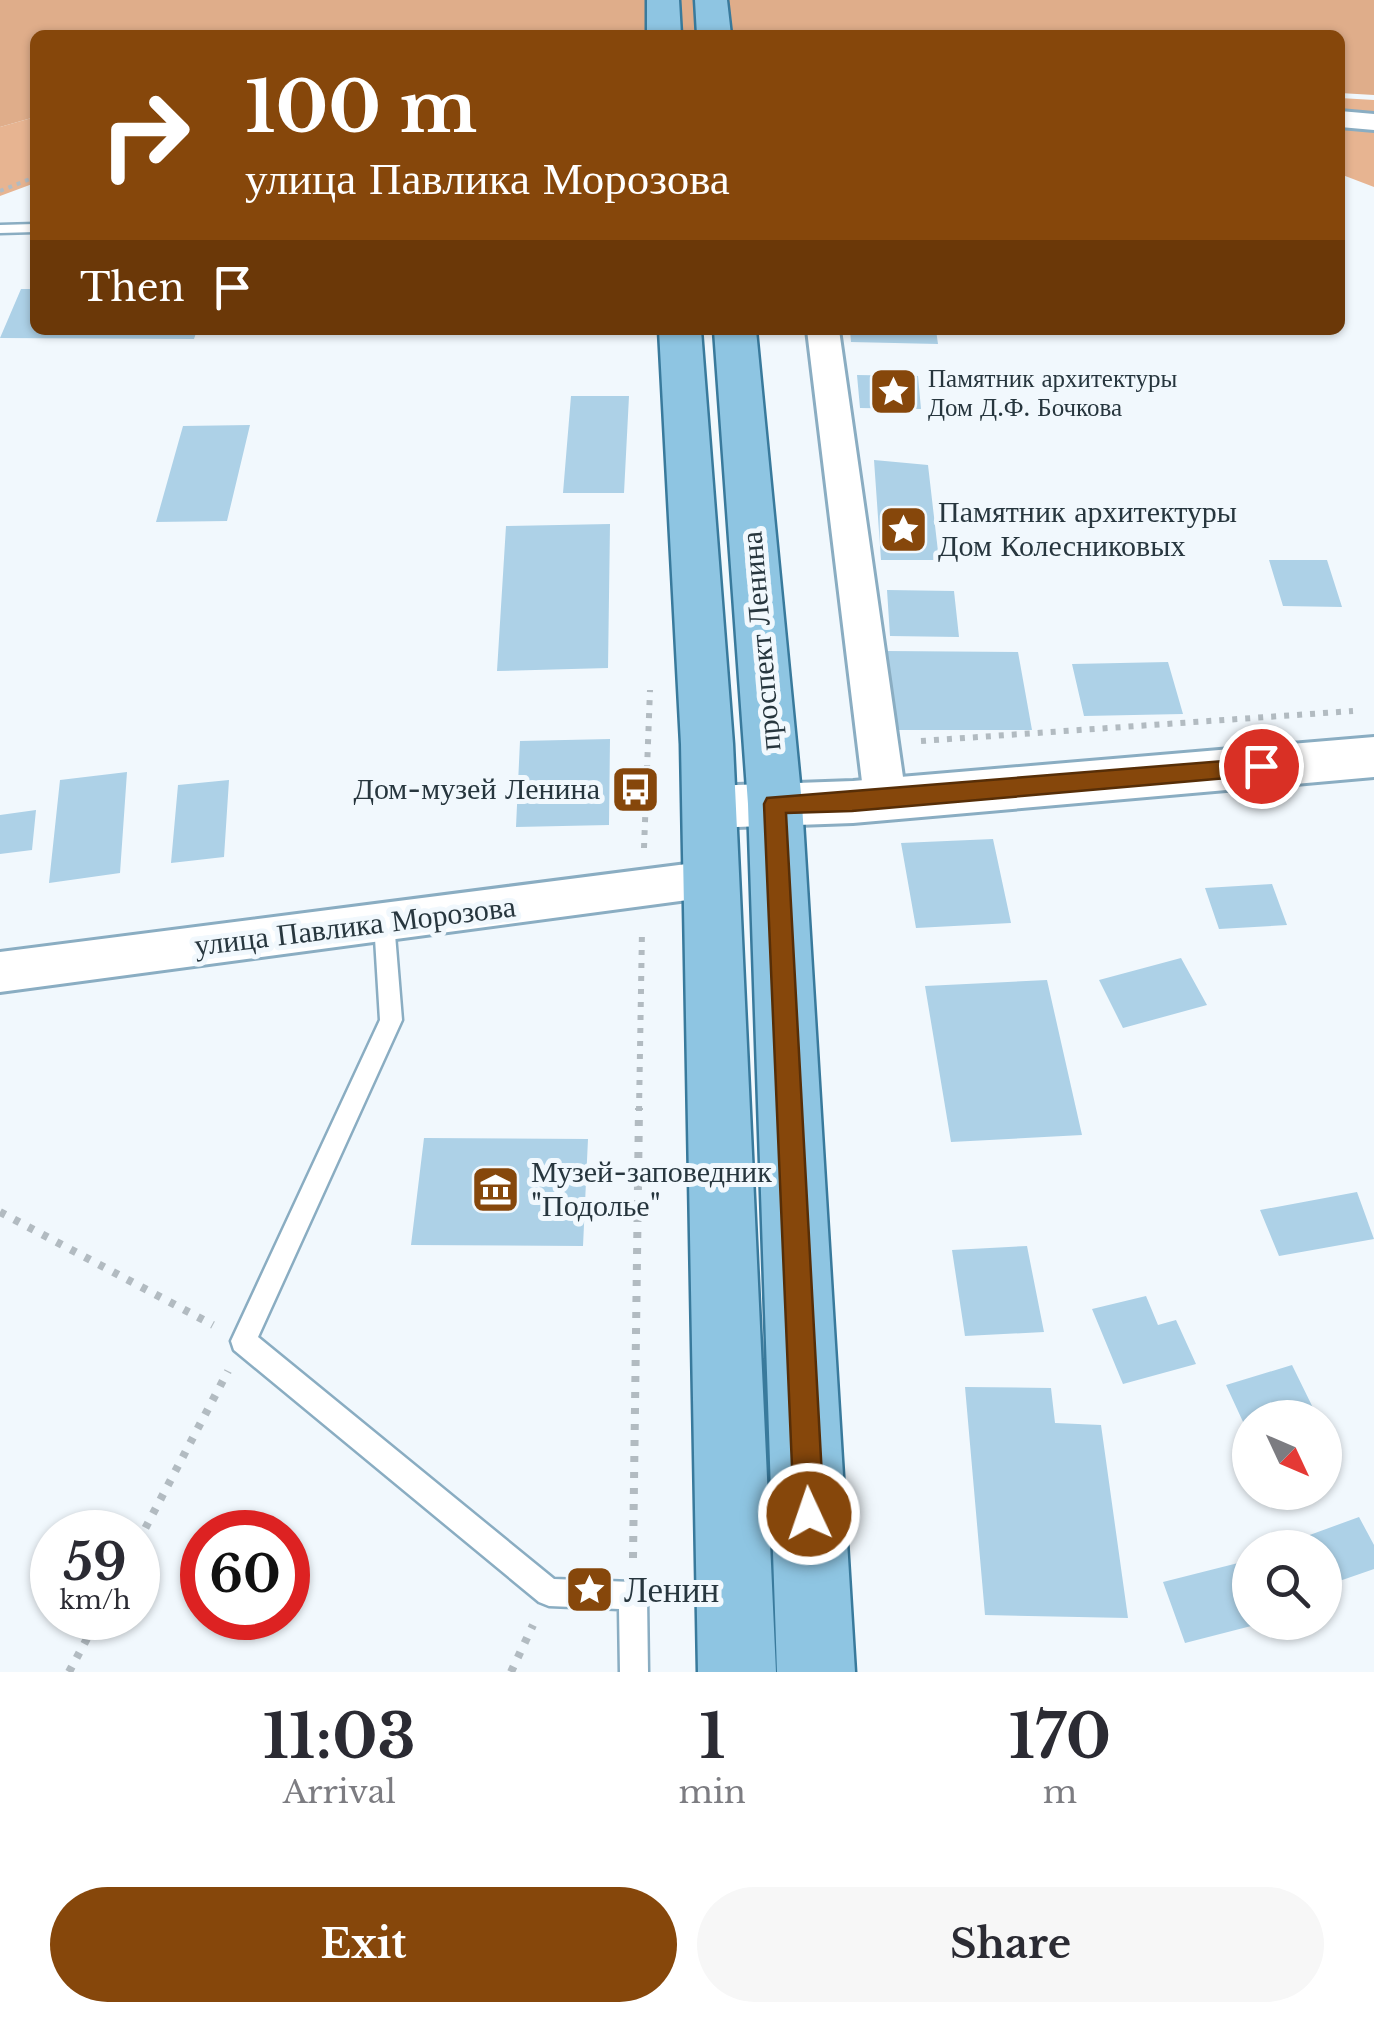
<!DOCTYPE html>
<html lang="en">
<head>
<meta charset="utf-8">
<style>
  :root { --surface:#fff; --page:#f7f7f7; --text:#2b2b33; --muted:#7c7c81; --accent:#86470b }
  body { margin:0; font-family:"Libre Baskerville",serif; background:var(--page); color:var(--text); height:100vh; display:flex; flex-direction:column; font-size:38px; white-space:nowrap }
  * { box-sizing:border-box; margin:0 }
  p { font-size:32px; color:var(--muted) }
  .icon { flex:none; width:55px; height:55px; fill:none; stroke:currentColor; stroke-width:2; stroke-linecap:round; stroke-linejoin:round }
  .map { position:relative; height:1672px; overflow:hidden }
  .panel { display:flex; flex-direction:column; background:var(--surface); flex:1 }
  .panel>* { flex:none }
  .top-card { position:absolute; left:30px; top:30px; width:1315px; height:305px; border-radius:15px; box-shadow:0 2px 8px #0004; background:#86470b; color:#fff; overflow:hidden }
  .needle { width:65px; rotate:134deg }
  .fabs { position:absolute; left:1232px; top:1400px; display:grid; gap:20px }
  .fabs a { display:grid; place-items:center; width:110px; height:110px; border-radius:50%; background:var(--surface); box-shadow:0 2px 8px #0004; font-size:50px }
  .speed { position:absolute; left:30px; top:1510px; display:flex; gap:20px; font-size:50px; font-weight:700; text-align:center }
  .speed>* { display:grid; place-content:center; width:130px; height:130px; border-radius:50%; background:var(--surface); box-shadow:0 2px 8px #0004; line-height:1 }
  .speed small { font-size:25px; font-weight:400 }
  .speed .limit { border:15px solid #d22; background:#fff; color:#111 }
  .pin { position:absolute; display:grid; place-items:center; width:85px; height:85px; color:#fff; margin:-42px; border:5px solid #fff; border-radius:50%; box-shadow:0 2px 10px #0007 }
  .me { position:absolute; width:110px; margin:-55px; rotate:357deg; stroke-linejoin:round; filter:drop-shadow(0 0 8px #0008) }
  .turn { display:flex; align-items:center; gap:35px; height:210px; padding:0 50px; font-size:45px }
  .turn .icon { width:130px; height:130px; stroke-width:2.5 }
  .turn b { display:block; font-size:70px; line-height:85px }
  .then { display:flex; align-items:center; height:95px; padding:0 50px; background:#0003; gap:20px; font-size:38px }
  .eta { display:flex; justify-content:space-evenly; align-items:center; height:170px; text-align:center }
  .eta b { font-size:60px; font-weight:800; line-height:70px }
  .action { display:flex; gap:20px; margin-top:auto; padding:20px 50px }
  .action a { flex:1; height:115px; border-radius:60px; background:var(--accent); color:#fff; font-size:40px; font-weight:800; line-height:115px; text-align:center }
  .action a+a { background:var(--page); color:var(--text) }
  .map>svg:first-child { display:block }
  .forest { fill:#e7b491 }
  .water { fill:#dfad8a }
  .building { fill:#add1e7 }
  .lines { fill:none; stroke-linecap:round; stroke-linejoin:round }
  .service-casing { stroke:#8aadc2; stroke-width:5 }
  .minor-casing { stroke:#8aadc2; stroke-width:6 }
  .tertiary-casing { stroke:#8aadc2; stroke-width:6 }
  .primary-casing { stroke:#397a9c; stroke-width:5 }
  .path-far2 { stroke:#b2bbc1; stroke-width:4; stroke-dasharray:4 5; stroke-linecap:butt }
  .path-far1 { stroke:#b2bbc1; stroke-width:6; stroke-dasharray:5 8; stroke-linecap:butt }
  .path { stroke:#b2bbc1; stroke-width:8; stroke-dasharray:6 10; stroke-linecap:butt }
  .service { fill:#fff; fill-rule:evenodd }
  .minor { fill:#fff; fill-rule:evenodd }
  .tertiary { fill:#fff; fill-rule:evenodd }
  .primary { fill:#8ec5e2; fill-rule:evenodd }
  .route { fill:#86470b; stroke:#572e07; stroke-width:2.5 }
  .labels { text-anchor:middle; stroke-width:10; stroke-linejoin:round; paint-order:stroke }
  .far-poi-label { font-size:25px; fill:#27363e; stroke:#f1f8fd; text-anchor:start }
  .poi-label { font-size:30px; fill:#27363e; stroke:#f1f8fd; text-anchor:start }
  .street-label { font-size:30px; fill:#27363e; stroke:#f1f8fd }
  .near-poi-label { font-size:35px; fill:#27363e; stroke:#f1f8fd; text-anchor:start }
</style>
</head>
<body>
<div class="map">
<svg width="1374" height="1672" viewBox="0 0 1374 1672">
  <rect width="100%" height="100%" fill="#f1f8fd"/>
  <path class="forest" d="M1340,98L1374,100V187L1340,174Z
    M35,117V183L0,196V127Z"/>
  <path class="water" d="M0,0H1374V95L1340,93V35H35V117L0,127Z"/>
  <path class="building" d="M21,289H35V330H197L194,339L0,338Z
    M307,330H399L398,334L307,333Z
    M850,330H936L938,344L851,342Z
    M857,375L918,376L921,409L860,408Z
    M571,396H629L624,493H563Z
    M250,425L227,521L156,522L183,426Z
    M874,460L928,465L939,560H881Z
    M610,524L608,668L497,671L506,526Z
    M1269,560H1327L1342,607L1283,606Z
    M887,590L954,591L959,637L890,636Z
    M886,651L1018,652L1032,730H894Z
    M1168,662L1183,714L1084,716L1072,664Z
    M610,739L609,825L516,827L520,741Z
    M127,772L120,873L49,883L60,780Z
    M229,780L224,857L171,863L178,785Z
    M36,810L32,850L0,854V815Z
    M993,839L1011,923L916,928L901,843Z
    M1272,884L1287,925L1219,929L1205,888Z
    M1181,958L1207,1005L1123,1028L1099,980Z
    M1047,980L1082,1135L951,1142L925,986Z
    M424,1138L588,1139L583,1246L411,1245Z
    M1357,1192L1374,1239L1279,1256L1260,1210Z
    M1027,1246L1044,1332L965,1336L952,1250Z
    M1146,1296L1158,1325L1176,1320L1196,1364L1123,1384L1092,1309Z
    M1292,1365L1318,1418H1250V1437L1226,1385Z
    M965,1387L1051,1388L1055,1423L1101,1425L1128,1618L985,1615Z
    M1359,1517L1374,1545V1569L1325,1586V1548H1274Z
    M1250,1560V1622L1259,1624L1185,1643L1163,1582Z"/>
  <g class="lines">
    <defs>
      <path id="service" d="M35,224V232L0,233V225Z
        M384,913L391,916L394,922L402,1020L258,1337L554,1579L633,1582L643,1586L647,1596L648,1672H620L619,1609L549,1606L539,1602L234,1350L231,1341L380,1020L374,922L377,916Z"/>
      <path id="minor" d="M1340,111L1374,114V130L1340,127Z
        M807,330H839L906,798L900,810L885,815L870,810L864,798Z
        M710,861L725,866L732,879L725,892L710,897L0,992V952Z"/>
      <path id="tertiary" d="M1374,737V777L853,823L709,828L691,822L683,807L691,792L709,786L853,781Z"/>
      <path id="primary" d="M647,0H679L681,35H647Z
        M695,0H727L731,35H697Z
        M659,330H701L733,744L776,1672H698L681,744Z
        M714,330H756L802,804L855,1672H777L748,804Z"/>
    </defs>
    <use href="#service" class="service-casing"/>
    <use href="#minor" class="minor-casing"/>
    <use href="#tertiary" class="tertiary-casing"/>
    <use href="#primary" class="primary-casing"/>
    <path class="path-far2" d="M0,191L35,177"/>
    <path class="path-far1" d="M921,741L1353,711
      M644,848L650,690
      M639,1111L642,930"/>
    <path class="path" d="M0,1212L213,1325
      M138,1542L228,1371
      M633,1558L639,1108
      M69,1672L98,1618
      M511,1672L533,1625"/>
    <use href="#service" class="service"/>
    <use href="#minor" class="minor"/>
    <use href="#tertiary" class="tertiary"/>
    <use href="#primary" class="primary"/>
  </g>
  <path class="route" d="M1261,758L1272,766L1261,775L852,811L786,813L824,1514L820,1525L809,1529L798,1525L794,1514L764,804L767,798Z"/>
  <defs>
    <symbol id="sight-square" viewBox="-11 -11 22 22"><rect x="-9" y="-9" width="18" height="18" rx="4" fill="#86470b" stroke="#f1f8fd"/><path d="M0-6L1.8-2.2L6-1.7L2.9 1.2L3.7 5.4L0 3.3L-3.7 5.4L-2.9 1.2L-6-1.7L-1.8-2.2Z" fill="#fff"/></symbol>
    <symbol id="bus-square" viewBox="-11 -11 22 22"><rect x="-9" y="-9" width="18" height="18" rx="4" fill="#86470b" stroke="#f1f8fd"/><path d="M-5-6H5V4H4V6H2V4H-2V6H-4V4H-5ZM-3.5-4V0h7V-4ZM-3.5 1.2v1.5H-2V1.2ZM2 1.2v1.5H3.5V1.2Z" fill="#fff"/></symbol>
    <symbol id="museum-square" viewBox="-11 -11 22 22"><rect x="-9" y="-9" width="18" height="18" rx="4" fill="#86470b" stroke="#f1f8fd"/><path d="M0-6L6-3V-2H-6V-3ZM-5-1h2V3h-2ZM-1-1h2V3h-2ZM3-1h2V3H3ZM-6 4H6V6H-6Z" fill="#fff"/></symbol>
  </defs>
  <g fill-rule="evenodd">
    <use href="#sight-square" x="866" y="364" width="55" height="55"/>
    <use href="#sight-square" x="876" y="502" width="55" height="55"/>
    <use href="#bus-square" x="608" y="762" width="55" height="55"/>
    <use href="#museum-square" x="468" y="1162" width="55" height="55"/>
    <use href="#sight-square" x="562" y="1562" width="55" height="55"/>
  </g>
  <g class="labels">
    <g class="far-poi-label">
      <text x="928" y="387">Памятник архитектуры<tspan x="928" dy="29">Дом Д.Ф. Бочкова</tspan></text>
    </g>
    <g class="poi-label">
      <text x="938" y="522">Памятник архитектуры<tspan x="938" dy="34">Дом Колесниковых</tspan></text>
      <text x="600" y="799" text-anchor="end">Дом-музей Ленина</text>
      <text x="531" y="1182">Музей-заповедник<tspan x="531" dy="34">"Подолье"</tspan></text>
    </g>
    <g class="street-label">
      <text transform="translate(761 641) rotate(-95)" y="10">проспект Ленина</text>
      <text transform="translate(355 926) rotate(-7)" y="10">улица Павлика Морозова</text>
    </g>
    <g class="near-poi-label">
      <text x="624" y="1602">Ленин</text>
    </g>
  </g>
</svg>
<div class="fabs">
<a><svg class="needle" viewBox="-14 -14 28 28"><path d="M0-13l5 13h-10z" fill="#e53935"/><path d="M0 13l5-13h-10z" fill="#7c7c81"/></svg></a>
<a><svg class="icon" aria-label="search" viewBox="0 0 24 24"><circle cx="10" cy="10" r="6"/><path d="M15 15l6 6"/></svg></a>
</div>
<div class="speed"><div>59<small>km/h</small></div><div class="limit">60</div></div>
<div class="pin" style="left:1261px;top:766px;background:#d93025"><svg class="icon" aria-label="arrive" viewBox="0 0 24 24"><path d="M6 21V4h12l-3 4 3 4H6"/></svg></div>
<svg class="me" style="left:809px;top:1514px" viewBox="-20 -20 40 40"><circle r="17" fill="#86470b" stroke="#fff" stroke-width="3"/><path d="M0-11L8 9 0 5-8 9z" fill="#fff"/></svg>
<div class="top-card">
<div class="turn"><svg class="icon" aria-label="right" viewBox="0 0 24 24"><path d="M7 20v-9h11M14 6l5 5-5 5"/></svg><div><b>100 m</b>улица Павлика Морозова</div></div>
<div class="then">Then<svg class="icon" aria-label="arrive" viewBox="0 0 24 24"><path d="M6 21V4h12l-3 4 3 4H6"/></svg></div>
</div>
</div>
<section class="panel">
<div class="eta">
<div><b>11:03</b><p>Arrival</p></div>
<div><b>1</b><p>min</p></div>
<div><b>170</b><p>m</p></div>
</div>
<div class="action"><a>Exit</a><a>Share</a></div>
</section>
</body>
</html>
